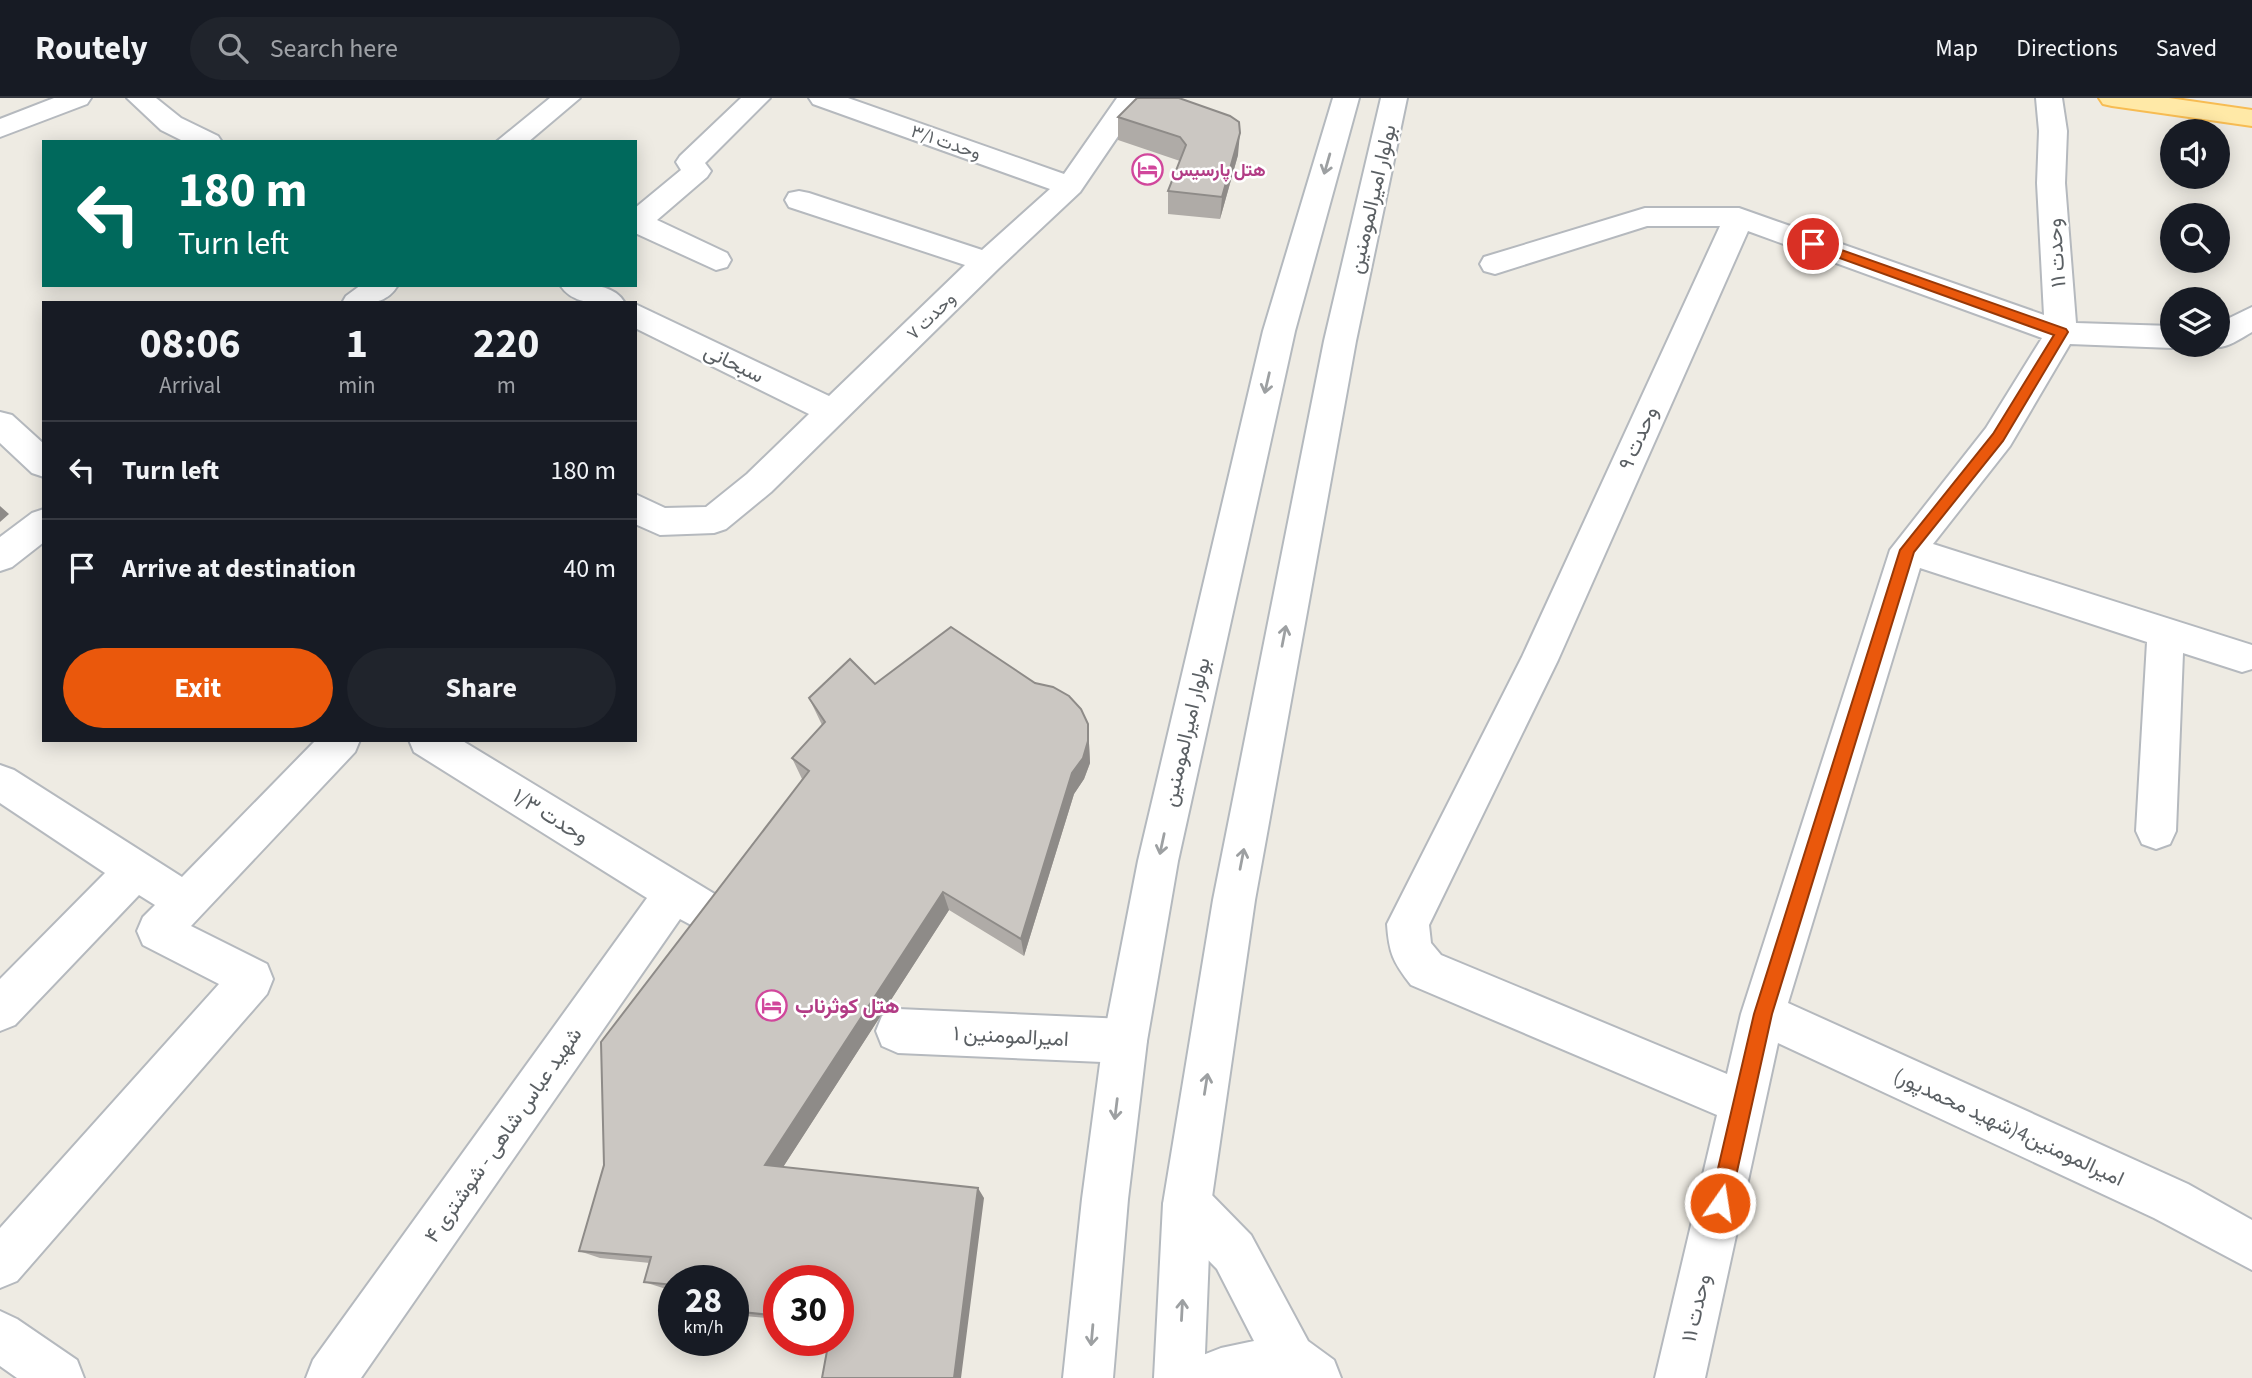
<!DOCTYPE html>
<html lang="en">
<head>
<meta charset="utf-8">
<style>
  :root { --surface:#171b24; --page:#20242c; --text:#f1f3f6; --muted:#9ea1a6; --line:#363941; --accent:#ea580c }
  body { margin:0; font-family:"Source Sans 3",Vazirmatn,sans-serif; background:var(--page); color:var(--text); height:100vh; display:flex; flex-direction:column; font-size:26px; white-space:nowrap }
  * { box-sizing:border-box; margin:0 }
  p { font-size:23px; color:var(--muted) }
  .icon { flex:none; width:38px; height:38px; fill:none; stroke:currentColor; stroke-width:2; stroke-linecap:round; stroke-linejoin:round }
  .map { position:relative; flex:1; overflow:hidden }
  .panel { position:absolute; left:42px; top:203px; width:595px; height:441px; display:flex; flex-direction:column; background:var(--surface); border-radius:0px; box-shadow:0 4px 18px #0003 }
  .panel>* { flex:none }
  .guide { position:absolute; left:42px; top:42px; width:595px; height:147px; border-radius:0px; box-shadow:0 4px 18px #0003; background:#00695c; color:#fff; overflow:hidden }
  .controls { position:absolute; left:2160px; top:21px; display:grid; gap:14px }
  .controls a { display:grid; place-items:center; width:70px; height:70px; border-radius:50%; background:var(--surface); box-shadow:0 4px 18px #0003; font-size:35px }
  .speed { position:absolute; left:658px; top:1167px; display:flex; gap:14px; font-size:35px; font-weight:700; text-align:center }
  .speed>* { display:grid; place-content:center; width:91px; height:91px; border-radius:50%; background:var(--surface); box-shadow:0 4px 18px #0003; line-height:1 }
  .speed small { font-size:18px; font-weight:400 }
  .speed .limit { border:10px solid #d22; background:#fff; color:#111 }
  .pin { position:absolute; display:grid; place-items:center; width:60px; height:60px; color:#fff; margin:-30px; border:4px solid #fff; border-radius:50%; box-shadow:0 2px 7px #0007 }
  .me { position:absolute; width:77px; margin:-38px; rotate:13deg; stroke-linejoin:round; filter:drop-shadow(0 0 5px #0008) }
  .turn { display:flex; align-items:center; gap:24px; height:147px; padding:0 21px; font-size:32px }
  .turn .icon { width:91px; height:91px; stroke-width:2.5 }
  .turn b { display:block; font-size:49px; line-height:60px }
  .eta { display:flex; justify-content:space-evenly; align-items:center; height:119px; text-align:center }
  .eta b { font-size:42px; font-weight:700; line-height:49px }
  .action { display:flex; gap:14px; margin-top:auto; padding:14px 21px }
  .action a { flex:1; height:80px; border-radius:42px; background:var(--accent); color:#fff; font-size:28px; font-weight:700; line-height:80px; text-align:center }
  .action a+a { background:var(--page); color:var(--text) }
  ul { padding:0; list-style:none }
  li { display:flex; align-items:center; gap:21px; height:98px; padding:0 21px; border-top:2px solid var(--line) }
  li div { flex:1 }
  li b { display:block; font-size:26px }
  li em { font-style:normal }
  header { display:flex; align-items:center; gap:42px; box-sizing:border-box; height:98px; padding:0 35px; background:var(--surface); border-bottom:2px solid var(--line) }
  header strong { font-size:33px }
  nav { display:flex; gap:38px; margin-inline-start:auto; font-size:24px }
  .search { width:490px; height:63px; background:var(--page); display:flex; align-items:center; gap:18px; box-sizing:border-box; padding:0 24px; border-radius:38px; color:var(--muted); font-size:26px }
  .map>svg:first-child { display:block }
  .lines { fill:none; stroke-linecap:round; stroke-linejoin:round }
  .street-casing { stroke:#b5b9be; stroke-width:4 }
  .secondary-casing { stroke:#b4b9be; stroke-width:4 }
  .primary-casing { stroke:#f7bc53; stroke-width:4 }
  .street { fill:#fff; fill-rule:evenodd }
  .secondary { fill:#fff; fill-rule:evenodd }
  .primary { fill:#ffe9a7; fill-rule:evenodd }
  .wall { fill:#afaba7 }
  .shaded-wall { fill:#8e8b88 }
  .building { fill:#cbc7c2; stroke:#8e8b88; stroke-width:2 }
  .oneway { stroke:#9da0a2 }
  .route { fill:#ea580c; stroke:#983908; stroke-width:2 }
  .labels { text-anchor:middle; stroke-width:5; stroke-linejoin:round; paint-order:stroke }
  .far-street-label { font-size:18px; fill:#5b6064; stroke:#fff }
  .far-hotel-label { font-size:18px; font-weight:bold; fill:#b23c85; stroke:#fff; text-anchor:start }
  .street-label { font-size:21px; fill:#5b6064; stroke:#fff }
  .hotel-label { font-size:21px; font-weight:bold; fill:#b23c85; stroke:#fff; text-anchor:start }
</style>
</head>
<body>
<header>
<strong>Routely</strong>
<div class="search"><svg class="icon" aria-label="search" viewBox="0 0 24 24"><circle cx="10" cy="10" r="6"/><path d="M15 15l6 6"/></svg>Search here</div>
<nav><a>Map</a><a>Directions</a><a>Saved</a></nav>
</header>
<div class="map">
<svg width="2252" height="1280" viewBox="0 0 2252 1280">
  <rect width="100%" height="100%" fill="#eeebe3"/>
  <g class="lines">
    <defs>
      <path id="street" d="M54,0H91L87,6L0,39V21Z
        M127,0H156L181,20L218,38L222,44H185L161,32Z
        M550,0H580L528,44H496Z
        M741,0H770L705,65L711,73L707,79L657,122L727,155L731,162L727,169L716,172L635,135V110L681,72L676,64L680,58Z
        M809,0H848L1064,76L1117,0H1144L1080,94L998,171L771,394L726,431L714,435L660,437L635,426V396L665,410L706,409L747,376L809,316L635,230V206L829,298L965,167L789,109L785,102L789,95L799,93L809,95L982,152L1050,91L813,6Z
        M2036,0H2062L2067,33L2065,85L2076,225L2172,228V247H2183L2172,250L2070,246L2010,348L1933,446L2252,547V571L2242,574L2183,555L2176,733L2170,746L2156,751L2142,746L2136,733L2147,544L1920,470L1788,905L2188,1086L2252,1122V1172L2154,1120L1778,945L1705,1280H1655L1717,1017L1411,887C1393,864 1389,855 1387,826L1522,559L1720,128H1647L1495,176L1484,173L1480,166L1484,159L1645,110H1739L2044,217L2037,85L2039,33ZM1748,133L2042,240L1986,330L1890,452L1741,916L1727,976L1441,857L1431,845L1429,827L1558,562Z
        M361,187H398C385,209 364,205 342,205L346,198Z
        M560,187C582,187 612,183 625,205C603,205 574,209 560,187Z
        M2252,209V234C2236,243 2224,253 2206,248L2217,247V226Z
        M0,314L12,317L44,346V379L32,375L0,345Z
        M44,411V444L12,469L0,473V439L32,415Z
        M316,642H360L355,654L191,828L267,866L273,881L267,896L17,1183L0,1190V1130L219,886L143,847L137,833L143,819L155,807L139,797L15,927L0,933V881L105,775L0,705V667L14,672L182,779Z
        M409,642H461L736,809L742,823L736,837L721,843L680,821L361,1280H306L313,1262L647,800L414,654Z
        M898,911L1125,921L1141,928L1147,943L1141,958L1125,965L898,955L882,948L876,933L882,918Z
        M1187,1082L1204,1089L1251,1137L1308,1243L1334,1262L1341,1280H1194L1203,1257L1221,1250L1254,1243L1217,1171L1170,1123L1163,1106L1170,1089Z
        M0,1213L17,1221L77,1262L84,1280H17L0,1268Z"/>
      <path id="secondary" d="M1333,0H1359L1295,233L1178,763L1147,943L1128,1101L1113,1280H1063L1082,1101L1103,943L1138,763L1263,233Z
        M1381,0H1407L1356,243L1255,802L1211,1106L1204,1280H1154L1163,1106L1213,802L1324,243Z"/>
      <path id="primary" d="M2099,0H2169L2252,12V28L2112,8L2103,6Z"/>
    </defs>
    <use href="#street" class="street-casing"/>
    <use href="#secondary" class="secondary-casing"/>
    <use href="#primary" class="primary-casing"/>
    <use href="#street" class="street"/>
    <use href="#secondary" class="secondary"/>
    <use href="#primary" class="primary"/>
  </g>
  <path class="wall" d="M1118,19L1238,57L1220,121L1168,116V93L1180,63L1118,42Z
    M875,586L1088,626L1090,665L1084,681L1074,696L1024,858L949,812L783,1069L984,1100L829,1242L838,1183H779V1221L733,1217V1183H674V1191L663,1190L644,1184L650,1165L600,1160L579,1153L802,681L792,660L822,627L809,600Z"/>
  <path class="shaded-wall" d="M1240,35L1238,57L1220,121L1222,99Z
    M0,408L9,416L0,424Z
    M1088,626L1090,665L1084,681L1074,696L1024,858L1021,841L1072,675Z
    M943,794L949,812L778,1077L765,1067Z
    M978,1090L984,1100L961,1280H954Z"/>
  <path class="building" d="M1137,0H1179L1230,18L1239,24L1240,35L1222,99L1168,93L1186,47L1180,39L1118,19Z
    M951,529L1035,585L1053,589L1069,598L1081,611L1088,626V643L1083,660L1072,675L1021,841L943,794L765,1067L978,1090L954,1280H822L829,1242H838V1183H779V1218L733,1213V1183H674V1187L644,1184L651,1159L579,1153L604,1067L601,944L809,673L792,660L825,624L809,600L850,561L875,586Z"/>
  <defs><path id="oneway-shaft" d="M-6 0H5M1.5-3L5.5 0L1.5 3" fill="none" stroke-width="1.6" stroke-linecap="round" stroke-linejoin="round" transform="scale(1.75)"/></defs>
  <g class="oneway">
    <use href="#oneway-shaft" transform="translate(1327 66) rotate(106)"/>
    <use href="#oneway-shaft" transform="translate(1267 285) rotate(103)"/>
    <use href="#oneway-shaft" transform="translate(1284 538) rotate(-79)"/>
    <use href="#oneway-shaft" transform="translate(1162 746) rotate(102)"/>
    <use href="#oneway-shaft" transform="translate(1242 761) rotate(-79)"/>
    <use href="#oneway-shaft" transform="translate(1206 986) rotate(-81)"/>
    <use href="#oneway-shaft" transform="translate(1116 1011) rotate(97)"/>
    <use href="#oneway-shaft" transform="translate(1182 1212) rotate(-87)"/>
    <use href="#oneway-shaft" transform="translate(1092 1237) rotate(95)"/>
  </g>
  <path class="route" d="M1813,142L2066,231L2068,234L2003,343L1914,454L1772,916L1730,1105L1727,1112L1720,1115L1713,1112L1710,1105L1754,916L1900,452L1993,336L2054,237L1809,149L1807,146Z"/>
  <defs>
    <symbol id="hotel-ring" viewBox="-11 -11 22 22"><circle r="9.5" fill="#fff" stroke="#d1479c" stroke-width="1.5"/><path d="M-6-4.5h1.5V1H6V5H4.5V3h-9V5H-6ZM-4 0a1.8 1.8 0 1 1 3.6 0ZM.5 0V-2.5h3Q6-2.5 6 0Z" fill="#d1479c"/></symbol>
  </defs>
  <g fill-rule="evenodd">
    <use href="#hotel-ring" x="1130" y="54" width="35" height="35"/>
    <use href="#hotel-ring" x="754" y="890" width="35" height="35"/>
  </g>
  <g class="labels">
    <g class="far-street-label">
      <text transform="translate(946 44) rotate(19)" y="6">وحدت ۳/۱</text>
      <text transform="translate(931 218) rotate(-44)" y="6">وحدت ۷</text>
    </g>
    <g class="far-hotel-label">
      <text x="1171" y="78">هتل پارسیس</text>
    </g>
    <g class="street-label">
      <text transform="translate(1372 101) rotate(-77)" y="7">بولوار امیرالمومنین</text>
      <text transform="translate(2056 155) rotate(-94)" y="7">وحدت ۱۱</text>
      <text transform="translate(734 265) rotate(26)" y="7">سبحانی</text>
      <text transform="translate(1638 340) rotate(-66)" y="7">وحدت ۹</text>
      <text transform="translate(1186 634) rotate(-77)" y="7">بولوار امیرالمومنین</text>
      <text transform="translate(551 718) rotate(32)" y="7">وحدت ۱/۳</text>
      <text transform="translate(1011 938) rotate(3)" y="7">امیرالمومنین ۱</text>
      <text transform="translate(2009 1029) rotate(25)" y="7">امیرالمومنین4(شهید محمدپور)</text>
      <text transform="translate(503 1037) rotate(-55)" y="7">شهید عباس شاهی - شوشتری ۴</text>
      <text transform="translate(1696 1210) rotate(-77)" y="7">وحدت ۱۱</text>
    </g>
    <g class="hotel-label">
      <text x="795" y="915">هتل کوثرناب</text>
    </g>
  </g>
</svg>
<div class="controls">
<a><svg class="icon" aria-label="sound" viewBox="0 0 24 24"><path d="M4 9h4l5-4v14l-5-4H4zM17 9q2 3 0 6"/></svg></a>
<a><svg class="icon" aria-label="search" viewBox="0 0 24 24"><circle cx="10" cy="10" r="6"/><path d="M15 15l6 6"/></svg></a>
<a><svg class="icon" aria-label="layers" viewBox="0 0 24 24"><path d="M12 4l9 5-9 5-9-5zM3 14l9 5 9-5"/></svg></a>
</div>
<div class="speed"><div>28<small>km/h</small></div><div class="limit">30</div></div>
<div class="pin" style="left:1813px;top:146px;background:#d93025"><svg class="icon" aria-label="arrive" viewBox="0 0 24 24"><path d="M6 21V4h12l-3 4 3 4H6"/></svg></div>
<svg class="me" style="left:1720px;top:1105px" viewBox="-20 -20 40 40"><circle r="17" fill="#ea580c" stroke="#fff" stroke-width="3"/><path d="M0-11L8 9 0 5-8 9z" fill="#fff"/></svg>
<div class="guide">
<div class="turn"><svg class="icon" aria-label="left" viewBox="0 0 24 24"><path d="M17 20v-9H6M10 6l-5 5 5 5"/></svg><div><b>180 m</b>Turn left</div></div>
</div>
<section class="panel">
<div class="eta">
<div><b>08:06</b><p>Arrival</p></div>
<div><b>1</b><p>min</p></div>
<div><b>220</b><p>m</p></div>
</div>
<ul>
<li><svg class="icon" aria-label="left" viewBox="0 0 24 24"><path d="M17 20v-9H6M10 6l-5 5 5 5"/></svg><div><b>Turn left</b></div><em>180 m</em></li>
<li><svg class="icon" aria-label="arrive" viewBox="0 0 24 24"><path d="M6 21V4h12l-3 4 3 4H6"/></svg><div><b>Arrive at destination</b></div><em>40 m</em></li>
</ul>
<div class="action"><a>Exit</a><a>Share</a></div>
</section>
</div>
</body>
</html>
